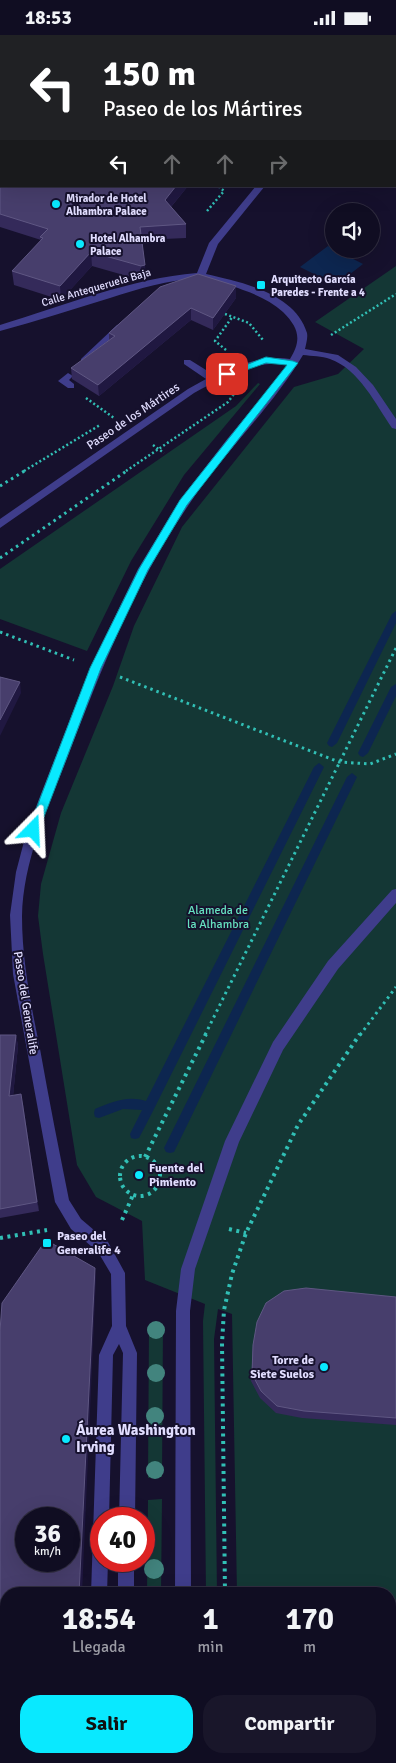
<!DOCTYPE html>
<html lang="es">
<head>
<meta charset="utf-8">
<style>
  :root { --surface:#100d22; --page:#19162a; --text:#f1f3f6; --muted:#9c9ca5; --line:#302d40; --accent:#09e9ff }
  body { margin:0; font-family:Signika,sans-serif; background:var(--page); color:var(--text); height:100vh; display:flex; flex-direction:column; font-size:19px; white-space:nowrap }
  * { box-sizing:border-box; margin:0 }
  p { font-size:16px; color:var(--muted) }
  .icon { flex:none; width:28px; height:28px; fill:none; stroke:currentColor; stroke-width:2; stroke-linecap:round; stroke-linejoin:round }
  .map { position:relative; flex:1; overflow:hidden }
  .side { position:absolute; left:0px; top:1552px; width:396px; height:176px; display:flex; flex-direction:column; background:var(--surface); border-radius:20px 20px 0 0; box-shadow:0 5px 20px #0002,0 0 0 1px var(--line) }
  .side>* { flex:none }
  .guide { position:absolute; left:0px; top:0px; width:396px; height:152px; box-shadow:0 5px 20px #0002,0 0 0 1px var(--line); background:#202124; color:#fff; overflow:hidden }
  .fabs { position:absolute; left:325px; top:168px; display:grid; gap:10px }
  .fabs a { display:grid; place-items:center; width:55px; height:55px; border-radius:50%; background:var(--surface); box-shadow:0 5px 20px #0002,0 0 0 1px var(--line); font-size:25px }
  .speed { position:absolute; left:15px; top:1472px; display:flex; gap:10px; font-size:25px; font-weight:700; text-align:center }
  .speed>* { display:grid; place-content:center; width:65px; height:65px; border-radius:50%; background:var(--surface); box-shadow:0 5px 20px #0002,0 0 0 1px var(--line); line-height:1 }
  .speed small { font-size:12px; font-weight:400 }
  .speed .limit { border:8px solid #d22; background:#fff; color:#111 }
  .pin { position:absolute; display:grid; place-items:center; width:42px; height:42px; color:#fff; margin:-21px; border-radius:10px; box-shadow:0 2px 8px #0006 }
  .me { position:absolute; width:55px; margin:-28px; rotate:21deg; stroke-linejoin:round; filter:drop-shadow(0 0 4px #0008) }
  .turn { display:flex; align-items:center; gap:18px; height:105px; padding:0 20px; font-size:22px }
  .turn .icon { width:65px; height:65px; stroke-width:2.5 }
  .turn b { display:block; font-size:35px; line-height:42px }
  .lanes { display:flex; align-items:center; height:48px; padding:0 20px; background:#0003; justify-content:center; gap:25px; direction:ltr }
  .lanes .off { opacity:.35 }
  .eta { display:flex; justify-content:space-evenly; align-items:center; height:85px; text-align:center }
  .eta b { font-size:30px; font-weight:800; line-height:35px }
  .button { display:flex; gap:10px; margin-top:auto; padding:10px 20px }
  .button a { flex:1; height:58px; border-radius:20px; background:var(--accent); color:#111; font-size:20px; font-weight:800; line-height:58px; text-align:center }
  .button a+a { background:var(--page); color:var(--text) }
  .status { display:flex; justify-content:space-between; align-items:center; height:35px; padding:0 25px; background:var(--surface); direction:ltr }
  .status svg { height:14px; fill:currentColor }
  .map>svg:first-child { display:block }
  .green { fill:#143735 }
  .water { fill:#0d2650 }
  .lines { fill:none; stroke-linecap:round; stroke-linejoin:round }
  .stream { fill:#0d2650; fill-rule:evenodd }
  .path-far2 { stroke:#31bfb5; stroke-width:2.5; stroke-dasharray:2 2.5; stroke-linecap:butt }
  .path-far1 { stroke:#31bfb5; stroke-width:3; stroke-dasharray:2.5 4; stroke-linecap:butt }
  .path { stroke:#31bfb5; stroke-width:4; stroke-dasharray:3 4.5; stroke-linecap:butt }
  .minor { fill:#3f3d8b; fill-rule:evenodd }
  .tree { fill:#42847e }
  .wall { fill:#342a5a }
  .shaded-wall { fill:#201841 }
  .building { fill:#473e6c; stroke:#5f5783; fill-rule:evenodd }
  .route { fill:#09e9ff; stroke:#0697a6 }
  .poi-dot { fill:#09e9ff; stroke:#16112d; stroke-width:2 }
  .labels { text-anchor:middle; stroke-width:4; stroke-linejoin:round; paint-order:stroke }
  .far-poi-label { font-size:11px; font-weight:bold; fill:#e1ddff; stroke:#16112d; text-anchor:start }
  .far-street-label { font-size:11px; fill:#e1ddff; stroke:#16112d }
  .street-label { font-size:12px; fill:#e1ddff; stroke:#16112d }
  .park-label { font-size:12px; fill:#66e2c1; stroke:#16112d }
  .poi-label { font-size:12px; font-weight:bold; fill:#e1ddff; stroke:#16112d; text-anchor:start }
  .near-poi-label { font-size:15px; font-weight:bold; fill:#e1ddff; stroke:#16112d; text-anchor:start }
</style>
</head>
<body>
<div class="status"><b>18:53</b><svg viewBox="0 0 49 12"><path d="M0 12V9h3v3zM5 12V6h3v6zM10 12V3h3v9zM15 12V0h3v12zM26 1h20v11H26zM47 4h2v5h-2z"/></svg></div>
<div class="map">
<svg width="396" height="1728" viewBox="0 0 396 1728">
  <rect width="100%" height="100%" fill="#16112d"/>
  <path class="green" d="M396,231V1728H240V1722H390V1559H237L232,1279L218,1274L214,1304L217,1559H206L203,1286L205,1269L145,1245L142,1186L96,1162L77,1130L43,919L38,881L41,849L61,778L113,651L134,591L182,492L294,352L338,339L364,314L315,287Z
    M258,348L260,349L184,440L131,526L87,616L0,584V534L236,371Z
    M149,1290H163L162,1442L148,1443Z
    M162,1464L161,1559H147L148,1465Z"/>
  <path class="water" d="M328,211L363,229L336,250L300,232Z"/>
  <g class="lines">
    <path class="stream" d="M396,576V588L337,708L332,712L329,711L327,708L392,579Z
      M396,649V661L368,718L363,722L360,721L358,718L391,652Z
      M319,728L324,732L153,1076L139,1103L135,1104L131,1103L130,1099L142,1075L123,1074L99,1083L95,1082L94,1078L95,1074C112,1067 127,1060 146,1066L314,732Z
      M352,738L357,742L174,1117L170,1118L166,1117L164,1113L166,1109L347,742Z"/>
    <path class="path-far2" d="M207,176L224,156L218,151
      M225,279L249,288L263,305
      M331,300L396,259
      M226,315L215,306L233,281
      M86,363L114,383
      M153,410L164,418
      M24,436L100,390
      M126,436L228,367L234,359"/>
    <path class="path-far1" d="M0,451L26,435
      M0,523L128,435
      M0,597L74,625
      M120,642L339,727L370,729L396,719
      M205,1000L396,613
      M360,1000L396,952"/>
    <path class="path" d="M120 1141a20 20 0 1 1 40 0a20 20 0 1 1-40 0Z
      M145,1122L206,999
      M122,1185L133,1160
      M229,1194L246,1198
      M0,1203L47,1195
      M225,1559L222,1308L224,1275L232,1239L246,1198L298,1090L360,999
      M227,1722V1728"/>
    <path class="minor" d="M256,151H265L218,209L206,239C241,247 295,258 307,298C308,303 306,309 305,314L338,320L356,332L373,350L396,384V394L392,393C376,370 359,334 330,324C322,321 312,321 303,320C271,374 223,418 188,471C135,548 101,635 68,721C48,772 23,826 22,881C22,926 31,970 40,1014C49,1065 59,1115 69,1165L81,1184L108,1207L125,1238L126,1291L137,1318L135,1484H119L123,1318L119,1309L113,1320L109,1484H101V1526H108L107,1559H91L99,1320L112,1291L111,1239L98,1217L71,1194L55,1167L13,939L10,880L16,837L27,795L90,633L138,534L180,465L228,403L280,341L287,330C255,324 222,343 194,358L0,493V484L188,354L206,344L184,329V325H190L214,340C239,330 263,320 290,324C302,305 299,293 283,277C272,267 258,260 243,255C230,250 214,244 199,244C168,244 139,254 110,263C73,274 37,286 0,296V290C63,271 132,243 197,238L209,208Z
      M120,289L125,292L123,294L87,328H81V324L117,290Z
      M68,338L73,341L69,345L74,349V353H68L58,346Z
      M396,854V868L338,934L283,1015L239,1107L195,1234L190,1276L191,1559H175L176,1276L181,1234L225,1106L273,1007L328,926L392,855Z
      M118,1526H134V1559H118Z
      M86,1722H104V1728H86Z
      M114,1722H132V1728H114Z
      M173,1722H191V1728H173Z"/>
  </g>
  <g class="tree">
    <circle cx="156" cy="1295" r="9"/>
    <circle cx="156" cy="1338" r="9"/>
    <circle cx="155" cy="1381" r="9"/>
    <circle cx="155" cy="1435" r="9"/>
    <circle cx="154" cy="1534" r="10"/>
  </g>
  <path class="wall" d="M0,0L1,1V151H188L171,172L186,189V203L142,205L146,244L141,245L92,231L61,265L14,250L12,236L41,206V205L0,192Z
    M236,251V263L213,295L191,285L99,361L72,344L71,333L109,305V298Z
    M0,1000H16L18,1011L13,1061L23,1069L39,1176L0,1183Z
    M396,1262V1390L302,1383L276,1378L260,1363L251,1346L253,1310Z"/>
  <path class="shaded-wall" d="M176,151H188L165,179V165Z
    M91,217L92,231L61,265L60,251Z
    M145,230L146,244L141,245V231Z
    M236,251V263L213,295V283Z
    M191,273V285L99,361L98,350Z
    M20,647L21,658L0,701V685Z
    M16,1000L18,1011L12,1071L9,1061Z
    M21,1059L23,1069L39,1176L37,1167Z
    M95,1233L96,1242L82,1559H79Z
    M6,1595V1601L0,1603V1598Z"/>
  <path class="building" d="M0,0H295L296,1H1V90L0,89V17H1V10H0Z
    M1,96V151H176L165,165L186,189L140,192L145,230L141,231L91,217L60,251L12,236L43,203L40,202L48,194L0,179V98Z
    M198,239L236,251L213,283L191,273L98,350L71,333L115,301L109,298L160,252Z
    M0,642L20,647L0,685Z
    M0,1000H16L9,1061L21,1059L37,1167L0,1174Z
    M46,1205L95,1233L79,1559H6V1595L0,1598V1296L2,1268ZM26,1484H69V1526H26Z
    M306,1253L396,1262V1383L304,1376L277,1371L261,1356L252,1339L253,1310L257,1287L266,1268L284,1256Z"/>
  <path class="route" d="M266,322L293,326L298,328L187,470L148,535L101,633L39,795L33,799L29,798L28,795L90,633L139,534L180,465L287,330L266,328L227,342L223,339Z"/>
  <g class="poi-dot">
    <circle cx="56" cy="169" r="5"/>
    <circle cx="80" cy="209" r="5"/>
    <rect x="256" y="245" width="10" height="10" rx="2.5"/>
    <circle cx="139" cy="1140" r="5"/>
    <rect x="42" y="1203" width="10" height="10" rx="2.5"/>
    <circle cx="324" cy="1332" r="5"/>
    <circle cx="66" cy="1404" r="5"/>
  </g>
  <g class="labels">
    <g class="far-poi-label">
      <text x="66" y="167">Mirador de Hotel<tspan x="66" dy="13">Alhambra Palace</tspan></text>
      <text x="90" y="207">Hotel Alhambra<tspan x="90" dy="13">Palace</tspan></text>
      <text x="271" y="248">Arquitecto García<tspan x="271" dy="13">Paredes - Frente a 4</tspan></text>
    </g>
    <g class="far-street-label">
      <text transform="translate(96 252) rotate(-16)" y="4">Calle Antequeruela Baja</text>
    </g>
    <g class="street-label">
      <text transform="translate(133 381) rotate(-34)" y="4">Paseo de los Mártires</text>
      <text transform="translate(26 968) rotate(81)" y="4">Paseo del Generalife</text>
    </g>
    <g class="park-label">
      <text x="218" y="879">Alameda de<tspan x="218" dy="14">la Alhambra</tspan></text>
    </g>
    <g class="poi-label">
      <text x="149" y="1137">Fuente del<tspan x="149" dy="14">Pimiento</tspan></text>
      <text x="57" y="1205">Paseo del<tspan x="57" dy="14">Generalife 4</tspan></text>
      <text x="314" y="1329" text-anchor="end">Torre de<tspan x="314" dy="14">Siete Suelos</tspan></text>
    </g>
    <g class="near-poi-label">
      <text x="76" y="1400">Áurea Washington<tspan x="76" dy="17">Irving</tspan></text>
    </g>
  </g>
</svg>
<div class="fabs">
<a><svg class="icon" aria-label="sound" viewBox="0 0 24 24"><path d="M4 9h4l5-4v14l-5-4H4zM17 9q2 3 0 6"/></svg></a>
</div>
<div class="speed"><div>36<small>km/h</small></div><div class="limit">40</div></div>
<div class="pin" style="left:227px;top:339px;background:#d93025"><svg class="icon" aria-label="arrive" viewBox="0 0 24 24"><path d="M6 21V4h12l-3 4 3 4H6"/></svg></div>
<svg class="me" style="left:33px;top:795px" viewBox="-20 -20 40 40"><path d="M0-17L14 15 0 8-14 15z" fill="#09e9ff" stroke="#fff" stroke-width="4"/></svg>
<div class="guide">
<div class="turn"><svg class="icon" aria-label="left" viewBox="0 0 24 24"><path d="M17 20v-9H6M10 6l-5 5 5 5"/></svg><div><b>150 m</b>Paseo de los Mártires</div></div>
<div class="lanes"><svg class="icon" aria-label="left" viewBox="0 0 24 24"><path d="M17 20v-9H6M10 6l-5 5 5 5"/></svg><svg class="icon off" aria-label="ahead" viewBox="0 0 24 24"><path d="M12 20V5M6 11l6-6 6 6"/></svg><svg class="icon off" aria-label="ahead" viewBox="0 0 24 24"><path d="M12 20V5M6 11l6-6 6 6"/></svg><svg class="icon off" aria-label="right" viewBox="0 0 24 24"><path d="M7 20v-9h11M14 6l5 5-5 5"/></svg></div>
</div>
<section class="side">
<div class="eta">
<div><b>18:54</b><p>Llegada</p></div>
<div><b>1</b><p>min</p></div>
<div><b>170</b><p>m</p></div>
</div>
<div class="button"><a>Salir</a><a>Compartir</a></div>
</section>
</div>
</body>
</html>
